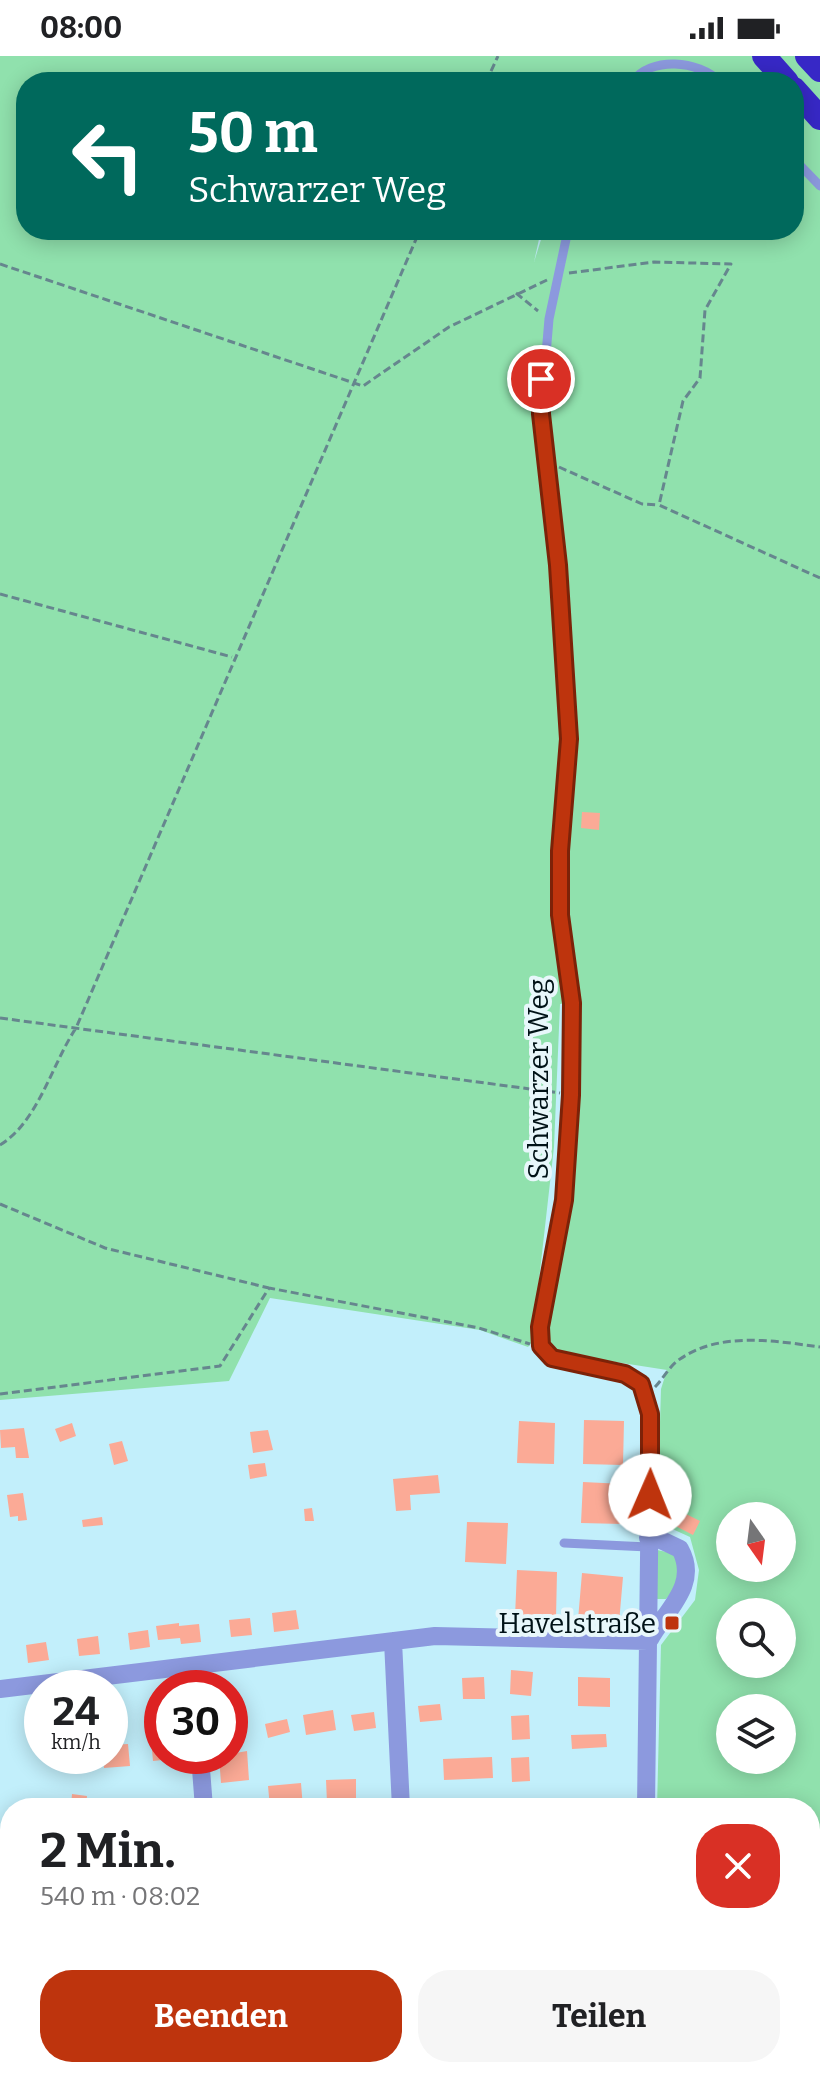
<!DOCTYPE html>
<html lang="de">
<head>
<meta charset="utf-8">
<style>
  :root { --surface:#fff; --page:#f6f6f6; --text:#202124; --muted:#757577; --accent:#be340d }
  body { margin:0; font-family:Bitter,serif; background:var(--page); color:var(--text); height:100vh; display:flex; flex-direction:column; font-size:30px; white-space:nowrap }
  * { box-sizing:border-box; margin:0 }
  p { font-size:26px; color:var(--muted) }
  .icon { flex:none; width:44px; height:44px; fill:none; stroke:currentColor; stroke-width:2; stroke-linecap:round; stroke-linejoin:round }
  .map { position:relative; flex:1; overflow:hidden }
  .details { position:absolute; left:0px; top:1742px; width:820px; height:280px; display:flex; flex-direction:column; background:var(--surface); border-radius:32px 32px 0 0; box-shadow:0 4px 20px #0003 }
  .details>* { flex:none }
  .guide { position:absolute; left:16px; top:16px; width:788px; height:168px; border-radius:32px; box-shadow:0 4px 20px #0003; background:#00695c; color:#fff; overflow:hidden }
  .needle { width:52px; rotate:166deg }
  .controls { position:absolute; left:716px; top:1446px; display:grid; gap:16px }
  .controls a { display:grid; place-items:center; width:80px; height:80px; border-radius:50%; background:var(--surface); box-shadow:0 4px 20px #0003; font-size:40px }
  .speed { position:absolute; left:24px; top:1614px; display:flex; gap:16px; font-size:40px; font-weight:700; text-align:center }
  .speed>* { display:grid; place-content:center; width:104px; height:104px; border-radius:50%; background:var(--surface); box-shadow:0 4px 20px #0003; line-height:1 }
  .speed small { font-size:20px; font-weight:400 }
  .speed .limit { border:12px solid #d22; background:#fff; color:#111 }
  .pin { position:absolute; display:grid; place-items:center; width:68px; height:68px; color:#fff; margin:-34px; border:4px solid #fff; border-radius:50%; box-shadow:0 2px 8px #0007 }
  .me { position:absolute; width:88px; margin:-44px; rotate:1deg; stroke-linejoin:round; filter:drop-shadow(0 0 6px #0008) }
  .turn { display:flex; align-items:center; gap:28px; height:168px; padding:0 40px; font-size:36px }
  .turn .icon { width:104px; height:104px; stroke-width:2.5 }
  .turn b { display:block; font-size:56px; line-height:68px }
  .round { display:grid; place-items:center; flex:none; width:84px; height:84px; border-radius:32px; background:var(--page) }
  .headline { display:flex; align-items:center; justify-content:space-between; height:136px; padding:0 40px }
  h1 { font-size:48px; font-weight:700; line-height:60px }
  .cta { display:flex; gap:16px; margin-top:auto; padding:16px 40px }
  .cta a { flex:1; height:92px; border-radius:32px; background:var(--accent); color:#fff; font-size:32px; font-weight:700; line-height:92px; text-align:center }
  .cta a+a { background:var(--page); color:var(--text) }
  .status { display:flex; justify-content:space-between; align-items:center; height:56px; padding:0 40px; background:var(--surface); direction:ltr }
  .status svg { height:22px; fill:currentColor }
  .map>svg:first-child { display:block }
  .green { fill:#90e1ad; fill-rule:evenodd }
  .building { fill:#fbaa96 }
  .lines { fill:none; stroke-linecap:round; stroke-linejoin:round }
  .path { stroke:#66868e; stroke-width:3; stroke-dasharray:8 4; stroke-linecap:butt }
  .service { stroke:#8c99de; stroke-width:9 }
  .minor { stroke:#8c99de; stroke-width:18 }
  .motorway { stroke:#3728c6; stroke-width:24 }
  .route-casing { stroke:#7c2208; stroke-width:20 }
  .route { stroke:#be340d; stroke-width:14 }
  .poi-dot { fill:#be340d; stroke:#e8f7fb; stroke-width:3 }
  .labels { text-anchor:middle; stroke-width:8; stroke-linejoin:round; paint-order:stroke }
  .street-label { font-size:28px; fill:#001217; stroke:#e8f7fb }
  .poi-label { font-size:28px; fill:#001217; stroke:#e8f7fb; text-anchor:end }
</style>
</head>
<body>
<div class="status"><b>08:00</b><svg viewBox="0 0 49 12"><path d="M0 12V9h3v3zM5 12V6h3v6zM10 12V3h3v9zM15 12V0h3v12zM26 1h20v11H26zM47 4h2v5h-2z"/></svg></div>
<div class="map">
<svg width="820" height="2022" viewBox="0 0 820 2022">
  <rect width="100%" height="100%" fill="#c2effb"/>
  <path class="green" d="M0,0H820V2022H674V2012H810V1752H657L661,1589L695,1544L699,1514L690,1481L657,1466L661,1333L667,1314L564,1298L556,1295L546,1282L571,1116L575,947L560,948L554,1091L532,1286L528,1291L480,1274L270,1242L229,1325L0,1344ZM26,26H794V174H544L534,206L541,174H26ZM730,1460H782V1512H730ZM730,1556H782V1608H730ZM730,1652H782V1704H730Z
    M657,1494L672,1497L678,1504L679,1528L666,1543H657Z"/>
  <path class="building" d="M582,756L600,757L599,774L581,772Z
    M584,1364L624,1365L623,1409L583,1408Z
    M519,1365L555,1367L554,1408L517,1407Z
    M72,1367L76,1380L60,1386L55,1373Z
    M24,1372L29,1402H16L15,1391L1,1392L0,1374Z
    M268,1374L273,1394L253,1397L250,1376Z
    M122,1385L128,1405L114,1409L109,1388Z
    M265,1407L267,1420L250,1423L248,1409Z
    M438,1419L440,1437L410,1439L411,1454L396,1455L393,1423Z
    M583,1426L624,1428L622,1468L581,1467Z
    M23,1437L27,1464L18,1465V1460L10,1461L7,1439Z
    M668,1449L700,1465L693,1479L660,1462Z
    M312,1452L314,1465H305L304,1453Z
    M102,1461L103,1469L83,1471L82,1464Z
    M467,1466L508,1467L506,1508L465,1506Z
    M517,1514L557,1516L556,1562L515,1561Z
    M582,1517L623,1521L619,1567L578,1564Z
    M296,1554L299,1573L274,1576L272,1557Z
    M250,1562L252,1579L231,1581L229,1564Z
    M179,1567V1570L199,1568L201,1586L181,1588L180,1582L158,1584L156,1570Z
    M148,1574L150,1591L130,1594L128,1577Z
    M98,1580L100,1598L79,1600L77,1583Z
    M46,1586L49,1604L28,1607L26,1589Z
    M511,1614L533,1616L531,1640L510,1638Z
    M484,1621L485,1643H463L462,1622Z
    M578,1621L610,1622V1651L578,1650Z
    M440,1648L442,1664L420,1666L418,1650Z
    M240,1651L242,1680L230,1681V1652Z
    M333,1654L336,1674L306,1679L303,1659Z
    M374,1656L376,1672L354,1675L351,1659Z
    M529,1659L530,1683L512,1684L511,1660Z
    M287,1663L290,1676L268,1682L265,1668Z
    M606,1678L607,1691L572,1693L571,1679Z
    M162,1682V1700L181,1702L153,1705L151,1683Z
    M128,1688L130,1710L104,1712L103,1700H110V1689Z
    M247,1695L249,1724L221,1727L219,1700Z
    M492,1701L493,1722L444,1724L443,1703Z
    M529,1701L530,1725L512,1726L511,1702Z
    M356,1723V1746L327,1747L326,1724Z
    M301,1727L303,1752H270L268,1730Z
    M72,1738L87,1740L86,1751L71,1750Z
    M161,1744L162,1752H131L130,1746Z
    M616,1745L617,1752H548V1750Z
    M51,2012L80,2014L79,2022H50Z
    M533,2012H553V2022H534Z"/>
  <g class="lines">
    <path class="path" d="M486,26L498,0
      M0,208L363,330L449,271L547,224
      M569,217L654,206L731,208L705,254L700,322L683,345L659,449L820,522
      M516,237L538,255
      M559,411L642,448L659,449
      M0,538L232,601
      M0,962L560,1037
      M0,1089C38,1066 52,1008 76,972L420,174
      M0,1148L105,1192L269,1232
      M655,1331C663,1323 670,1309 680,1303C721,1275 775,1285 820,1291
      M0,1338L220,1310L269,1232L479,1272L530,1288"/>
    <path class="service" d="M632,26C651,0 698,4 720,26
      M794,103L820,130
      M568,174L549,263L541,358L558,509L569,683L560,795V859L572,947L571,1039L564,1144L540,1271L541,1290C568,1319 634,1303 647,1340C656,1363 650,1396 650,1420
      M564,1487L648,1491"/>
    <path class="minor" d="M648,1482L659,1483L680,1493C700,1529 665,1555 650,1583
      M393,1585L401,1752
      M193,1610L195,1632
      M0,1633L435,1580L648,1585
      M200,1700L204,1752
      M646,1752L650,1420
      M217,2012V2022
      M412,2012V2022
      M661,2012L662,2022"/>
    <path class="motorway" d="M764,0L787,26
      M807,0L820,14
      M794,33L820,62"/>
  </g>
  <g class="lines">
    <defs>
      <path id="route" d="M541,323V358L558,509L569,683L560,795V859L572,947L571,1039L564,1144L540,1271L541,1290L552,1302L625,1318L641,1328L650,1358V1439"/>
    </defs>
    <use href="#route" class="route-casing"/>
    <use href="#route" class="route"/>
  </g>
  <rect class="poi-dot" x="664" y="1559" width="16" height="16" rx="4"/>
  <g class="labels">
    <g class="street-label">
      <text transform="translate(538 1023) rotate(-90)" y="10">Schwarzer Weg</text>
    </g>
    <g class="poi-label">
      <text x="656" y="1577">Havelstraße</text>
    </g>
  </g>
</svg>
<div class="controls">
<a><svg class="needle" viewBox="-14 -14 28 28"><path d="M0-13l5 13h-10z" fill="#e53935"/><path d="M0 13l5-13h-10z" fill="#757577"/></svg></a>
<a><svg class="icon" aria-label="search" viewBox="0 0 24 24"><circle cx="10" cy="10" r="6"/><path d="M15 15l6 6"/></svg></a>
<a><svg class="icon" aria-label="layers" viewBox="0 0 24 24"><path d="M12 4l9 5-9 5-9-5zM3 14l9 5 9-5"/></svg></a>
</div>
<div class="speed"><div>24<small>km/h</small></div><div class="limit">30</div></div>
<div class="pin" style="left:541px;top:323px;background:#d93025"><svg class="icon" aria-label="arrive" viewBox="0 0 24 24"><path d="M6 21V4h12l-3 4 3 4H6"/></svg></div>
<svg class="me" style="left:650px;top:1439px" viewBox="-20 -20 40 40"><circle r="19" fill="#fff"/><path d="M0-13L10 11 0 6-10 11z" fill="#be340d"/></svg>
<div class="guide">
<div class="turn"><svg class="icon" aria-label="left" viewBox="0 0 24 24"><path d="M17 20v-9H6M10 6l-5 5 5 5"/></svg><div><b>50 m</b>Schwarzer Weg</div></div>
</div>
<section class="details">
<div class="headline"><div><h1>2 Min.</h1><p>540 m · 08:02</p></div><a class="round" style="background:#d93025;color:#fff"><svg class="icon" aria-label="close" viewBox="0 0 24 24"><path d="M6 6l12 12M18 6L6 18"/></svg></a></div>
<div class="cta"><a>Beenden</a><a>Teilen</a></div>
</section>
</div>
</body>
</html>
